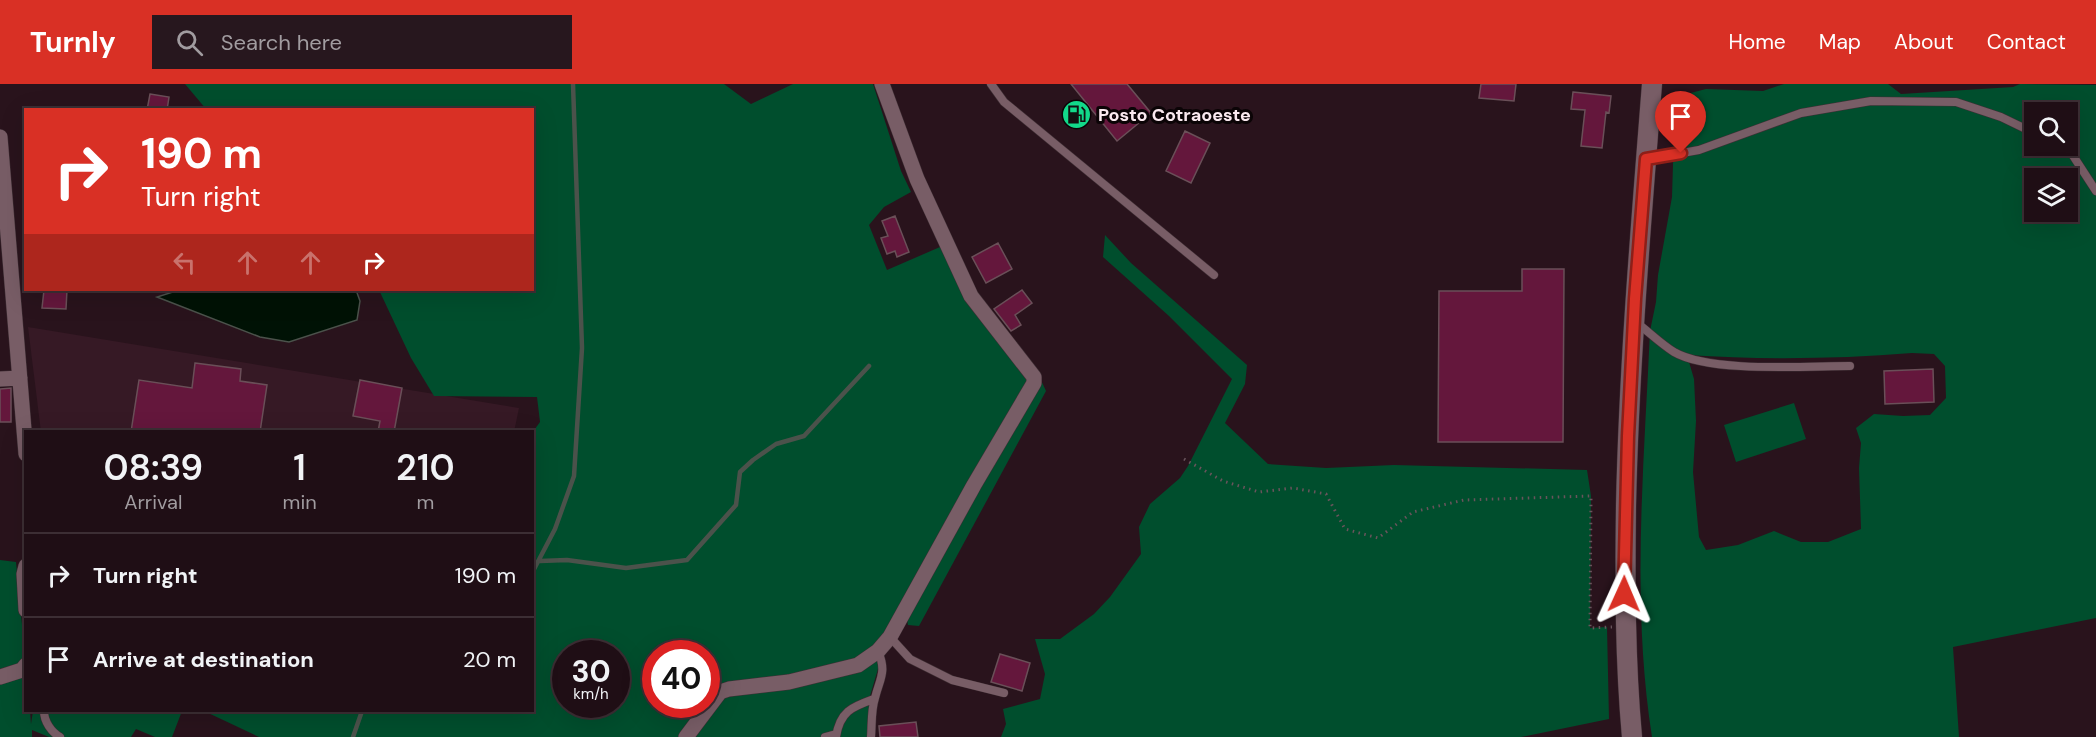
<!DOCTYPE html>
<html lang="en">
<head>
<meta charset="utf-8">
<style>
  :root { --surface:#1f0e15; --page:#27171e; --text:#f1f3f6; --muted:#a19ca0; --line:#3c2e34; --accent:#d93025 }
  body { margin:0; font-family:"DM Sans",sans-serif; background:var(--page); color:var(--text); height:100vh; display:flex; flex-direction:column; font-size:22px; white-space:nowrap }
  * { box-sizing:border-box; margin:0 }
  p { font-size:20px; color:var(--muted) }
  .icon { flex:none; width:33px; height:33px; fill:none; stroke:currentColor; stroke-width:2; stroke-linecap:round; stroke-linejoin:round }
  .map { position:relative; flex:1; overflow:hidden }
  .panel { position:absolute; left:24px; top:346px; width:510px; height:282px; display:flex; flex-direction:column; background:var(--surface); border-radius:0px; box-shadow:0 6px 24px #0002,0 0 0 2px var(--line) }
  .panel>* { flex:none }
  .banner { position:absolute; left:24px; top:24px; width:510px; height:183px; border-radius:0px; box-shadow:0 6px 24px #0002,0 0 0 2px var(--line); background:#d93025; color:#fff; overflow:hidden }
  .buttons { position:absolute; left:2024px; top:18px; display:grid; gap:12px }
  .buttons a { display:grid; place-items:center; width:54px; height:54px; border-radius:0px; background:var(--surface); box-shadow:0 6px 24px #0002,0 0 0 2px var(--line); font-size:30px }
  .speed { position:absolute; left:552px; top:556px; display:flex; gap:12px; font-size:30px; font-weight:700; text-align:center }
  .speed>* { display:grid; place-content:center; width:78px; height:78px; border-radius:50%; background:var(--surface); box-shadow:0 6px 24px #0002,0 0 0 2px var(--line); line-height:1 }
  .speed small { font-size:15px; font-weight:400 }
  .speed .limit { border:9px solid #d22; background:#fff; color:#111 }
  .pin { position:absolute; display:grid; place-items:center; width:51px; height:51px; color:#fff; margin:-62px -26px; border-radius:50% 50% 50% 0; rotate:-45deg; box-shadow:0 0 6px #0007 }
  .pin .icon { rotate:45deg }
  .me { position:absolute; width:66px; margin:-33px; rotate:1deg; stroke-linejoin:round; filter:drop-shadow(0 0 4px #0008) }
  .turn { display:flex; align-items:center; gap:21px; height:126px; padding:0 18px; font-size:27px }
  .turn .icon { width:78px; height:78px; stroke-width:2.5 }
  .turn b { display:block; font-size:42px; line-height:51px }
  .lanes { display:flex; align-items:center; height:57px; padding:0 18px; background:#0003; justify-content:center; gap:30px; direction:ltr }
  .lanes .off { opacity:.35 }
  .eta { display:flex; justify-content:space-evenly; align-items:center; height:102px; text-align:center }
  .eta b { font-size:36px; font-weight:600; line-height:42px }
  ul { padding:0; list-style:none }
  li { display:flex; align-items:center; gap:18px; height:84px; padding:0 18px; border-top:2px solid var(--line) }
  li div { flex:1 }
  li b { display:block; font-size:22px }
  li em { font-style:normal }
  header { display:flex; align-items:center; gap:36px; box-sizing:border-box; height:84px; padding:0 30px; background:var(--accent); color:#fff }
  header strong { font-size:28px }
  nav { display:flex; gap:33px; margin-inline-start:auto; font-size:21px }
  .search { width:420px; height:54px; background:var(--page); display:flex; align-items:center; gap:15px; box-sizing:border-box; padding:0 21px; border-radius:0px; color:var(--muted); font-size:22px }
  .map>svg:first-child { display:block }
  .built { fill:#361925 }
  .green { fill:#004e2d; fill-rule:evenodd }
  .water { fill:#001205; stroke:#4b524b; stroke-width:1.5 }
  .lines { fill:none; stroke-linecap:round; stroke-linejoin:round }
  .stream { stroke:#4b524b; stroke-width:4.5 }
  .building { fill:#64173c; stroke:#6a4f58; stroke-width:1.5 }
  .service-casing { stroke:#3f2f35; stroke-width:9 }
  .minor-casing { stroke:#3f2f35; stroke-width:16 }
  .tertiary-casing { stroke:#3f2f35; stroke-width:21 }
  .path { stroke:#69545c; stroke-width:3; stroke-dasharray:1.5 4.5; stroke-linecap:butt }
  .service { stroke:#785d66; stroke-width:8 }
  .minor { stroke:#785d66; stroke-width:15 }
  .tertiary { stroke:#785d66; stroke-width:20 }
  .route-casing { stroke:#8d1f18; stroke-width:15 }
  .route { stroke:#d93025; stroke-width:10 }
  .labels { text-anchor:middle; stroke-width:6; stroke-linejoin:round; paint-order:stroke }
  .poi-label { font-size:18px; font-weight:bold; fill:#fae9ef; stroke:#0b0406; text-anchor:start }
</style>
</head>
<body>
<header>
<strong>Turnly</strong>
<div class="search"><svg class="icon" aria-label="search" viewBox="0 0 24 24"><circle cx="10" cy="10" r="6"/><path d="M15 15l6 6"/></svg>Search here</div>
<nav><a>Home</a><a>Map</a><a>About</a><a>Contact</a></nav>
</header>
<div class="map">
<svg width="2096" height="653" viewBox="0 0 2096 653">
  <rect width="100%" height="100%" fill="#29131c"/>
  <path class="built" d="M28,243L519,324L514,348H41Z"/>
  <path class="green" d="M185,0H724L751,20L793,0H873L901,87L911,108L884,123L869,141L887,186L940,163L1040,294L1046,307L919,542L908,541L907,536L894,559L883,573L878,585L870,612L867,653H259L204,627H532V349L540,338L537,313L434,312L411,274L379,206H532V26L206,25ZM566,570H616V621H566ZM656,570H706V621H656Z
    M1784,0H1888L1901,10L2013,3L2020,0L2096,1V534L1953,563L1959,653H1652C1631,519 1644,382 1650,247L1656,218L1658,191L1672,113L1674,47L1679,12L1706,5L1763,7ZM2034,28H2067V62H2034ZM2034,94H2067V128H2034ZM1912,269L1934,270L1945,282L1946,314L1930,331L1903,332L1874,330L1856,344L1861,359L1859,384L1861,445L1828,458H1801L1774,447L1738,461L1706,466L1699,453L1693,388L1696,337L1694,295L1687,271C1762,276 1837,275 1912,269Z
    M1105,151L1131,179L1247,281L1245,300L1225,339L1268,380L1326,384L1394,381L1587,386L1591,412L1590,544L1607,543L1609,635L1521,653H1001L1006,640L1003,625L1040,615L1045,590L1035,555H1060L1094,530L1110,513L1141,470L1139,443L1150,420L1180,394L1188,382L1232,295L1169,232L1103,173Z
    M1794,319L1806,355L1736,378L1724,341Z
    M0,476L16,478L25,572L26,627H30L31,640L33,627H182L172,653H155L136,645L131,653H49L32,646V653H0Z"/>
  <path class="water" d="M179,206H356L360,217L357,236L289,258L260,253L157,213Z"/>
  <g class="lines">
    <path class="stream" d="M540,477L567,476L626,484L687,476L736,421L740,388L753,376L776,360L804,352L869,282
      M532,489L555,445L574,392L582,264L573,0
      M353,653L362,627"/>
  </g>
  <path class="building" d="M1071,0H1127L1151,29L1117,57Z
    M1481,0H1516L1514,17L1479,14Z
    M1573,8L1611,12L1609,29L1606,28L1602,64L1581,62L1585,26L1571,25Z
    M150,10L169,13L167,26H147Z
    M1185,47L1210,59L1191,99L1166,87Z
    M895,132L909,168L897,173L895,167L887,170L881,154L888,152L882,137Z
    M998,159L1012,185L986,199L972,173Z
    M1522,185H1564L1563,358H1438L1439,207H1522Z
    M44,206H67L66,225L42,224Z
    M1022,206L1032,219L1015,231L1021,241L1011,247L994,225Z
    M195,279L241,285L240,297L267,301L260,348H131L139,296L192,304Z
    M1933,285L1934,318L1885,320L1884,287Z
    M360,296L402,304L394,348H378L380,337L353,332Z
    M11,304V338H0V305Z
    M1000,570L1030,579L1022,607L991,598Z
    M916,638L918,653H880L879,642Z"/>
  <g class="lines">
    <defs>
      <path id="service" d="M991,0L1004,18L1214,191
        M2060,62L2070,67L2096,107
        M1648,75L1699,66L1801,29L1871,17L1956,18L2001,33L2034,49
        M1637,239C1649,248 1661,260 1674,268C1710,289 1806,282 1850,282
        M890,553L910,575L952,596L1004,609
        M44,627C44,637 51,648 60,653
        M825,653L836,650
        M836,653C840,627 852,623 874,615
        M871,653C872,640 871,626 875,614C880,594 887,588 878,567"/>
      <path id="minor" d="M0,53L26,370
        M0,295L20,294
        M26,482L24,490L26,526
        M0,593L22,586L26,581
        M686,653L720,608L729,605L789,598L858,581L878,567L890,553L974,401L1034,299V293L971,212L917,95L882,0"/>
      <path id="tertiary" d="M1632,653C1625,576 1625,499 1626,422C1629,281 1641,140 1652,0"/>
    </defs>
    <use href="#service" class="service-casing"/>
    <use href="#minor" class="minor-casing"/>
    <use href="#tertiary" class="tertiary-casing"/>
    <path class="path" d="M1184,375L1223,397L1259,408L1293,404L1326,410L1345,445L1378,454L1413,428L1464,416L1591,412L1590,544L1612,543"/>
    <use href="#service" class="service"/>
    <use href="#minor" class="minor"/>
    <use href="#tertiary" class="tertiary"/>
  </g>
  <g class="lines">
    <defs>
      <path id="route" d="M1624,510L1628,352L1635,215L1646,75L1681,69"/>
    </defs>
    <use href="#route" class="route-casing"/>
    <use href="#route" class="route"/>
  </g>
  <defs>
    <symbol id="fuel-disc" viewBox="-11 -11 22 22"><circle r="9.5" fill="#12d98a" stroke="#0b0406"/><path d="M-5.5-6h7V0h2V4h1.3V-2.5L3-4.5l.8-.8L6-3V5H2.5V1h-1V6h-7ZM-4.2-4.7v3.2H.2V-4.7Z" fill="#111"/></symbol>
  </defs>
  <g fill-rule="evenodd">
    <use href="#fuel-disc" x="1060" y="14" width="33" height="33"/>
  </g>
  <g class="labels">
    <g class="poi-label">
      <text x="1098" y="37">Posto Cotraoeste</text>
    </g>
  </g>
</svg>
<div class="buttons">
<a><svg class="icon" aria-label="search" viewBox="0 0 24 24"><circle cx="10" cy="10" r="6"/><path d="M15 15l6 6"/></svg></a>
<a><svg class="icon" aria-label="layers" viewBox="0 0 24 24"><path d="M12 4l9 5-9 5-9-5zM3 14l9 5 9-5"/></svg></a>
</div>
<div class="speed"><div>30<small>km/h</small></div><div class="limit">40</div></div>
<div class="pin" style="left:1681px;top:69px;background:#d93025"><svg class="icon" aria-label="arrive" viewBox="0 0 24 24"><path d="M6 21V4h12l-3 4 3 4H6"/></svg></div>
<svg class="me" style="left:1624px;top:510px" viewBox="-20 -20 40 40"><path d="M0-17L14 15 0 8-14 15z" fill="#d93025" stroke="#fff" stroke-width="4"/></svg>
<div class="banner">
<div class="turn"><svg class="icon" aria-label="right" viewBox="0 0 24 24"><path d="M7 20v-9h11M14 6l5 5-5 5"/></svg><div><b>190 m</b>Turn right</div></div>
<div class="lanes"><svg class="icon off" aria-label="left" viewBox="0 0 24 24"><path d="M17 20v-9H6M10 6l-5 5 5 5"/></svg><svg class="icon off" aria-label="ahead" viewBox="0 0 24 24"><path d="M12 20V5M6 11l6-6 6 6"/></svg><svg class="icon off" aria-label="ahead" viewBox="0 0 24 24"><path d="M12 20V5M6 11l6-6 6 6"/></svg><svg class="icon" aria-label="right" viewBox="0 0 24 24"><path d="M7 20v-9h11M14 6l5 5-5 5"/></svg></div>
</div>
<section class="panel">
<div class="eta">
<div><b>08:39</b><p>Arrival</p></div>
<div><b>1</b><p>min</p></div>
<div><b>210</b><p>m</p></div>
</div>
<ul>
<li><svg class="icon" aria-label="right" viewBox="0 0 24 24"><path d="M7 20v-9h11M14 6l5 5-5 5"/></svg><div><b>Turn right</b></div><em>190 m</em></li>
<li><svg class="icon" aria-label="arrive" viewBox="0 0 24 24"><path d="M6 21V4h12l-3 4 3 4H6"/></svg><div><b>Arrive at destination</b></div><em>20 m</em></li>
</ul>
</section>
</div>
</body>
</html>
